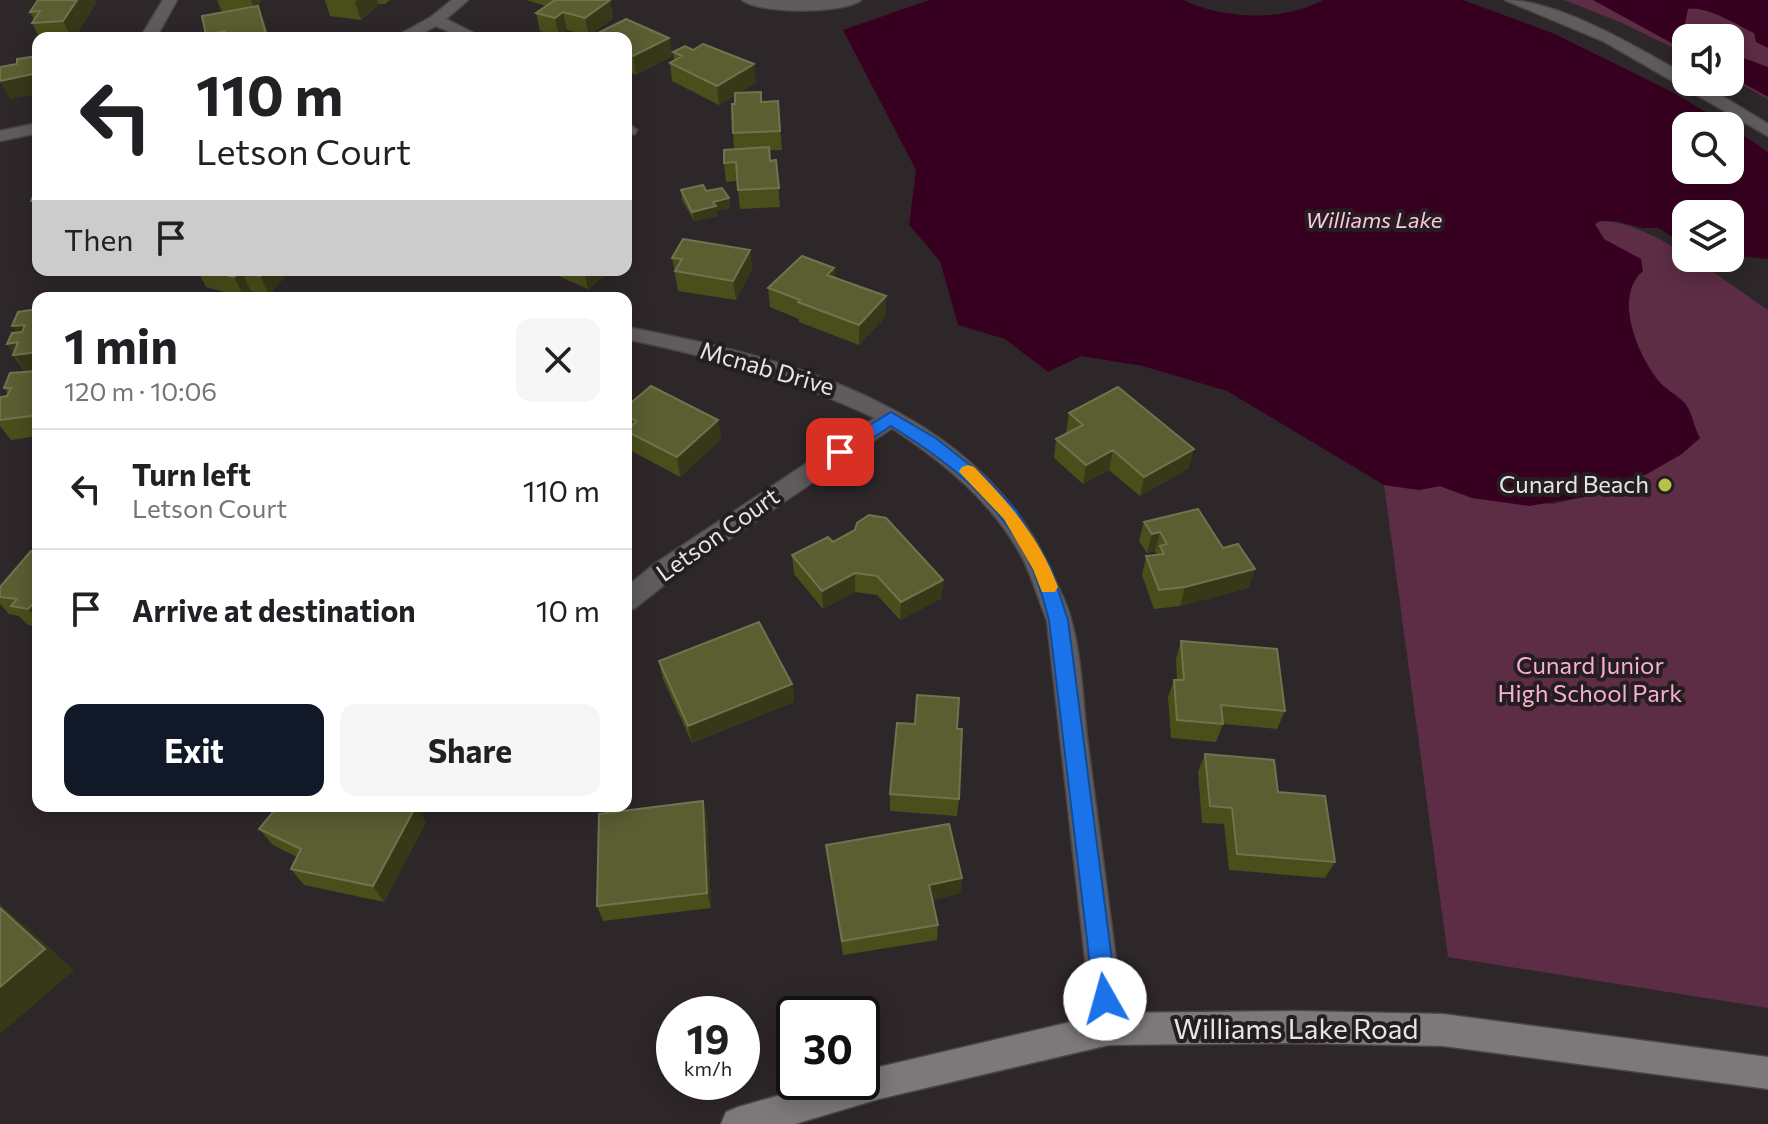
<!DOCTYPE html>
<html lang="en">
<head>
<meta charset="utf-8">
<style>
  :root { --surface:#fff; --page:#f6f6f6; --text:#202124; --muted:#757577; --line:#e0e0e0; --accent:#111827 }
  body { margin:0; font-family:Commissioner,sans-serif; background:var(--page); color:var(--text); height:100vh; display:flex; flex-direction:column; font-size:30px; white-space:nowrap }
  * { box-sizing:border-box; margin:0 }
  p { font-size:26px; color:var(--muted) }
  .icon { flex:none; width:44px; height:44px; fill:none; stroke:currentColor; stroke-width:2; stroke-linecap:round; stroke-linejoin:round }
  .map { position:relative; flex:1; overflow:hidden }
  .details { position:absolute; left:32px; top:292px; width:600px; height:520px; display:flex; flex-direction:column; background:var(--surface); border-radius:16px; box-shadow:0 4px 20px #0003 }
  .details>* { flex:none }
  .banner { position:absolute; left:32px; top:32px; width:600px; height:244px; border-radius:16px; box-shadow:0 4px 20px #0003; background:#fff; color:var(--text); overflow:hidden }
  .controls { position:absolute; left:1672px; top:24px; display:grid; gap:16px }
  .controls a { display:grid; place-items:center; width:72px; height:72px; border-radius:16px; background:var(--surface); box-shadow:0 4px 20px #0003; font-size:40px }
  .speed { position:absolute; left:656px; top:996px; display:flex; gap:16px; font-size:40px; font-weight:700; text-align:center }
  .speed>* { display:grid; place-content:center; width:104px; height:104px; border-radius:50%; background:var(--surface); box-shadow:0 4px 20px #0003; line-height:1 }
  .speed small { font-size:20px; font-weight:400 }
  .speed .limit { border:4px solid #111; border-radius:12px; background:#fff; color:#111 }
  .pin { position:absolute; display:grid; place-items:center; width:68px; height:68px; color:#fff; margin:-34px; border-radius:16px; box-shadow:0 4px 12px #0006 }
  .me { position:absolute; width:88px; margin:-44px; rotate:353deg; stroke-linejoin:round; filter:drop-shadow(0 0 6px #0008) }
  .turn { display:flex; align-items:center; gap:28px; height:168px; padding:0 32px; font-size:36px }
  .turn .icon { width:104px; height:104px; stroke-width:2.5 }
  .turn b { display:block; font-size:56px; line-height:68px }
  .then { display:flex; align-items:center; height:76px; padding:0 32px; background:#0003; gap:16px; font-size:30px }
  .round { display:grid; place-items:center; flex:none; width:84px; height:84px; border-radius:16px; background:var(--page) }
  .head { display:flex; align-items:center; justify-content:space-between; height:136px; padding:0 32px }
  h1 { font-size:48px; font-weight:700; line-height:60px }
  .cta { display:flex; gap:16px; margin-top:auto; padding:16px 32px }
  .cta a { flex:1; height:92px; border-radius:16px; background:var(--accent); color:#fff; font-size:32px; font-weight:700; line-height:92px; text-align:center }
  .cta a+a { background:var(--page); color:var(--text) }
  ul { padding:0; list-style:none }
  li { display:flex; align-items:center; gap:24px; height:120px; padding:0 32px; border-top:2px solid var(--line) }
  li div { flex:1 }
  li b { display:block; font-size:30px }
  li em { font-style:normal }
  .map>svg:first-child { display:block }
  .green { fill:#5d2d45 }
  .water { fill:#370020 }
  .lines { fill:none; stroke-linecap:round; stroke-linejoin:round }
  .street-casing { stroke:#4c4548; stroke-width:3 }
  .secondary-casing { stroke:#4c4548; stroke-width:3 }
  .street { fill:#5f5c5d; fill-rule:evenodd }
  .secondary { fill:#7d787a; fill-rule:evenodd }
  .wall { fill:#494e1b }
  .shaded-wall { fill:#373818 }
  .building { fill:#5a5e31; stroke:#70734d; stroke-width:2 }
  .route { fill:#1a73e8; stroke:#114b97; stroke-width:2 }
  .slow { fill:#f59e0b }
  .poi-dot { fill:#b4c24a; stroke:#241e20; stroke-width:3 }
  .labels { text-anchor:middle; stroke-width:8; stroke-linejoin:round; paint-order:stroke }
  .far-water-label { font-size:22px; font-style:italic; fill:#ffc4de; stroke:#241e20 }
  .street-label { font-size:24px; fill:#e8e4e6; stroke:#241e20 }
  .poi-label { font-size:24px; fill:#e8e4e6; stroke:#241e20; text-anchor:end }
  .park-label { font-size:24px; fill:#faaed1; stroke:#241e20 }
  .near-street-label { font-size:28px; fill:#e8e4e6; stroke:#241e20 }
</style>
</head>
<body>
<div class="map">
<svg width="1768" height="1124" viewBox="0 0 1768 1124">
  <rect width="100%" height="100%" fill="#2e272a"/>
  <path class="green" d="M1564,0H1768V99L1730,78V38H1686V54L1620,22Z
    M1600,221C1651,221 1724,281 1768,310V1008L1448,957L1384,485L1419,490L1440,486L1472,498L1553,504L1589,496L1647,474L1700,438C1694,428 1692,411 1685,403C1676,394 1665,390 1657,379C1637,353 1613,296 1643,271L1604,239L1595,224Z"/>
  <path class="water" d="M929,0H1183C1223,19 1284,22 1323,0H1463L1555,34L1674,93L1729,126H1686V170H1730V126L1768,152V259L1730,255V214H1686V245L1658,228H1642L1616,221H1600L1595,224L1604,239L1641,259L1643,271C1613,296 1637,353 1657,379C1665,390 1677,394 1685,404C1692,412 1694,428 1700,438L1682,454L1647,474L1589,496L1529,506L1472,498L1440,486L1419,490L1384,485L1227,391L1143,366L1081,356L1048,372L1005,339L958,325L940,261L909,225L916,170L843,30Z
    M1593,0H1768V48L1756,42L1754,33C1737,25 1705,5 1688,9L1685,24L1680,28L1690,38H1686V51Z
    M1730,53L1768,67V97L1730,76Z"/>
  <g class="lines">
    <defs>
      <path id="street" d="M163,0H177L156,38H140Z
        M452,0H468L446,19L484,38H464L436,26L413,38H393L431,17Z
        M742,0H861C843,14 760,14 742,0Z
        M1505,0C1559,0 1638,48 1686,75V82H1699L1768,124V136L1603,41Z
        M626,122L637,130L635,134H626Z
        M38,123V133L0,141V131Z
        M626,327C791,358 985,409 1055,580C1061,593 1068,606 1071,620C1082,658 1083,706 1088,746C1100,840 1113,935 1125,1029L1120,1040L1109,1045L1098,1040L1093,1029L1047,620C1038,599 1032,576 1022,557C992,501 943,462 892,428L674,577L635,608L626,611V587L656,563L875,418C795,380 714,357 626,339Z"/>
      <path id="secondary" d="M1297,1011L1443,1014L1768,1057V1089L1443,1046L1297,1043L1109,1045L879,1099L795,1124H721L726,1112L738,1107L826,1082H862V1072L879,1067L1109,1013Z"/>
    </defs>
    <use href="#street" class="street-casing"/>
    <use href="#secondary" class="secondary-casing"/>
    <use href="#street" class="street"/>
    <use href="#secondary" class="secondary"/>
  </g>
  <path class="wall" d="M217,0H261L258,6L265,24L269,38H208L222,12Z
    M325,0H390L385,4H379L361,20L330,16Z
    M526,0H610L613,18L589,36L567,30L559,36L540,31L536,13L546,6Z
    M96,3L74,38H40L32,23L34,20L30,12Z
    M590,37L669,38L672,56L636,75L626,70V38Z
    M673,52L756,83L739,93L761,102L778,101L782,150H770L771,161L776,160L780,207L740,209L737,181L726,182L724,163L734,149L733,133L735,95L719,105L672,81L670,63L674,60Z
    M681,190L706,191L729,198L730,208L716,211L717,216L694,221L682,200Z
    M750,250L752,269L736,300L678,291L672,258Z
    M834,268L835,278L886,316L859,345L799,322V319L770,307L768,288Z
    M197,270H288L289,272L269,295L251,291L244,297L206,287Z
    M545,270H612L588,289Z
    M38,309V436L11,440L0,426V402L8,394L4,388L25,372L13,355L17,333L12,326Z
    M626,407L718,420L721,439L680,477L630,450L626,433Z
    M1069,413L1189,468L1140,496L1109,470L1083,484L1054,458L1056,439L1067,433L1066,432Z
    M1144,522L1223,548L1255,569L1248,588L1180,606L1154,609L1142,575L1146,556L1157,555L1155,551L1147,553L1139,541Z
    M833,542L942,598L900,620L877,595L855,592L823,609L794,574L792,555Z
    M38,553V627L28,625L19,616L9,614L0,604V587Z
    M1181,641L1285,711L1277,729L1223,724L1216,742L1171,738L1168,697L1174,680H1177L1176,659Z
    M659,661L792,684L794,702L692,743L663,679Z
    M957,729L959,799L957,816L890,811V794Z
    M1205,754L1278,792L1335,862L1325,878L1229,870L1224,824L1202,823L1198,772Z
    M703,801L707,818L711,908L603,921L597,906Z
    M426,822L384,902L304,885L291,869L297,857L273,845L259,829Z
    M826,845L962,878L960,893L932,900L938,925L937,940L843,955L828,861Z"/>
  <path class="shaded-wall" d="M77,0H95L96,3L74,38H72L63,21Z
    M251,0H261L255,11Z
    M357,0H377L379,4L361,20L355,2Z
    M610,0L613,18L589,36L585,18Z
    M258,6L269,38H243Z
    M563,12L567,30L559,36L555,18Z
    M225,31L228,38H208L206,35Z
    M669,38L672,56L636,75L633,56Z
    M754,64L756,83L719,105L717,86Z
    M38,73V94L10,99L0,82V81Z
    M729,198L730,208L716,211L717,216L694,221L692,212L713,202Z
    M38,200V212L31,201Z
    M750,250L752,269L736,300L733,281Z
    M834,268L835,287L827,275Z
    M265,270H288L289,272L269,295L260,276Z
    M584,270H612L588,289Z
    M241,271L251,291L244,297L234,277Z
    M886,296V316L859,345V325Z
    M25,325L26,346L12,326Z
    M18,342L38,352V373L27,374L7,344Z
    M718,420L721,439L680,477L677,457Z
    M1194,449L1189,468L1140,496L1144,477Z
    M1113,450L1109,470L1083,484L1086,465Z
    M1160,532L1155,551L1147,553L1152,534Z
    M1255,569L1248,588L1180,606L1185,587Z
    M855,573V592L823,609L822,591Z
    M943,580L942,598L900,620L901,602Z
    M34,603L38,607V620L28,609Z
    M792,684L794,702L692,743L688,726Z
    M703,801L707,818L711,908L707,893Z
    M416,806L426,822L384,902L373,886Z
    M962,878L960,893L928,901L929,885Z
    M0,904L74,970L0,1034Z"/>
  <path class="building" d="M38,0H77L63,21L32,23L40,11L30,12Z
    M555,0H610L585,18L563,12L555,18L536,13Z
    M258,6L266,34L243,38H226L225,31L206,35L202,16Z
    M626,19L669,38L633,56L626,53V38L590,37Z
    M703,44L754,64L717,86L670,63L682,56L673,52L685,46L693,50Z
    M38,56V73L0,81V67L17,64V59Z
    M761,92V102L778,101L780,131L733,133L732,104H735V93Z
    M769,147L770,161L776,160L779,188L738,190L736,162L724,163V150Z
    M38,185V200L31,201Z
    M703,185L706,191L722,188L729,198L713,202L716,206L692,212L681,190Z
    M683,239L750,250L733,281L675,271L682,259L672,258Z
    M802,256L834,268L827,275L886,296L859,325L798,302L800,300L768,288Z
    M204,270H265L260,276L241,271L234,277Z
    M38,309V352L13,355L18,342L7,344L12,333L22,332L25,325L12,326L18,312Z
    M38,371V415L0,420V402L1,397L7,396L11,388H4L10,373Z
    M651,386L718,420L677,457L626,431L637,421L626,416V407Z
    M1118,387L1194,449L1144,477L1113,450L1086,465L1056,439L1083,425L1069,413Z
    M1198,509L1223,548L1238,544L1255,569L1185,587L1159,590L1146,556L1164,554L1160,546L1167,544L1160,532L1152,534L1144,522Z
    M869,515L886,518L943,580L901,602L877,576L855,573L822,591L792,555L828,537L833,542L855,530L857,523Z
    M31,551L38,553V604L34,603L28,609L11,606L17,599L0,597V587Z
    M759,622L792,684L688,726L659,661Z
    M1181,641L1277,649L1285,711L1221,705L1223,724L1177,720L1174,680H1184Z
    M917,695L959,698L957,729H962L959,799L890,794L897,723L915,724Z
    M1205,754L1274,760L1278,792L1325,796L1335,862L1237,854L1232,808L1210,806Z
    M703,801L707,893L597,906L599,814Z
    M278,806H416L373,886L291,869L301,849L259,829Z
    M949,824L962,878L929,885L938,925L842,941L826,845Z
    M0,908L45,949L0,987Z"/>
  <path class="route" d="M891,412L937,439L985,477L1016,510L1051,568L1068,620L1117,999L1114,1008L1105,1011L1097,1008L1094,999L1049,620C1044,603 1040,584 1032,568C1003,504 949,462 891,426L846,456H834L832,452L834,447Z"/>
  <path class="slow" d="M968,465L974,467C1009,503 1040,538 1058,587L1055,592H1042L1033,569L1004,519L962,475L959,471L962,467Z"/>
  <circle class="poi-dot" cx="1665" cy="485" r="8"/>
  <g class="labels">
    <g class="far-water-label">
      <text x="1374" y="228">Williams Lake</text>
    </g>
    <g class="street-label">
      <text transform="translate(767 369) rotate(16)" y="8">Mcnab Drive</text>
      <text transform="translate(718 535) rotate(-35)" y="8">Letson Court</text>
    </g>
    <g class="poi-label">
      <text x="1649" y="493">Cunard Beach</text>
    </g>
    <g class="park-label">
      <text x="1590" y="674">Cunard Junior<tspan x="1590" dy="28">High School Park</tspan></text>
    </g>
    <g class="near-street-label">
      <text x="1296" y="1039">Williams Lake Road</text>
    </g>
  </g>
</svg>
<div class="controls">
<a><svg class="icon" aria-label="sound" viewBox="0 0 24 24"><path d="M4 9h4l5-4v14l-5-4H4zM17 9q2 3 0 6"/></svg></a>
<a><svg class="icon" aria-label="search" viewBox="0 0 24 24"><circle cx="10" cy="10" r="6"/><path d="M15 15l6 6"/></svg></a>
<a><svg class="icon" aria-label="layers" viewBox="0 0 24 24"><path d="M12 4l9 5-9 5-9-5zM3 14l9 5 9-5"/></svg></a>
</div>
<div class="speed"><div>19<small>km/h</small></div><div class="limit">30</div></div>
<div class="pin" style="left:840px;top:452px;background:#d93025"><svg class="icon" aria-label="arrive" viewBox="0 0 24 24"><path d="M6 21V4h12l-3 4 3 4H6"/></svg></div>
<svg class="me" style="left:1105px;top:999px" viewBox="-20 -20 40 40"><circle r="19" fill="#fff"/><path d="M0-13L10 11 0 6-10 11z" fill="#1a73e8"/></svg>
<div class="banner">
<div class="turn"><svg class="icon" aria-label="left" viewBox="0 0 24 24"><path d="M17 20v-9H6M10 6l-5 5 5 5"/></svg><div><b>110 m</b>Letson Court</div></div>
<div class="then">Then<svg class="icon" aria-label="arrive" viewBox="0 0 24 24"><path d="M6 21V4h12l-3 4 3 4H6"/></svg></div>
</div>
<section class="details">
<div class="head"><div><h1>1 min</h1><p>120 m · 10:06</p></div><a class="round"><svg class="icon" aria-label="close" viewBox="0 0 24 24"><path d="M6 6l12 12M18 6L6 18"/></svg></a></div>
<ul>
<li><svg class="icon" aria-label="left" viewBox="0 0 24 24"><path d="M17 20v-9H6M10 6l-5 5 5 5"/></svg><div><b>Turn left</b><p>Letson Court</p></div><em>110 m</em></li>
<li><svg class="icon" aria-label="arrive" viewBox="0 0 24 24"><path d="M6 21V4h12l-3 4 3 4H6"/></svg><div><b>Arrive at destination</b></div><em>10 m</em></li>
</ul>
<div class="cta"><a>Exit</a><a>Share</a></div>
</section>
</div>
</body>
</html>
